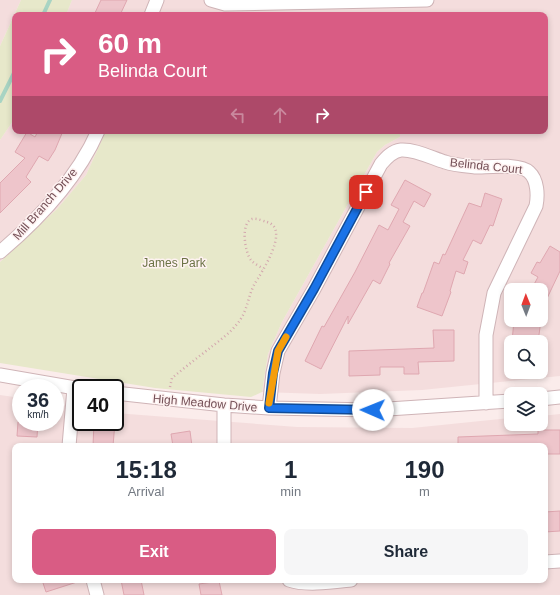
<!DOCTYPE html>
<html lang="en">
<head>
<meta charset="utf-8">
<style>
  :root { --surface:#fff; --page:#f6f6f7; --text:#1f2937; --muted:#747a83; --accent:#d95c84 }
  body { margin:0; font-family:Arial,sans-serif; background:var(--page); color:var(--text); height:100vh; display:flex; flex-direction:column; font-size:15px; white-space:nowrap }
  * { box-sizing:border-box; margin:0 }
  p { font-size:13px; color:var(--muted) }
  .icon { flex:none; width:22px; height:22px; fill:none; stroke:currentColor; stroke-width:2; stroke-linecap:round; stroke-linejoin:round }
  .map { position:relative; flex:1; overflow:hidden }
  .details { position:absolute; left:12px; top:443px; width:536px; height:140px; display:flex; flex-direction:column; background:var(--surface); border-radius:8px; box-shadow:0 2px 6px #0003 }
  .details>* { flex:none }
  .hud { position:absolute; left:12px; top:12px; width:536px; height:122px; border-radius:8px; box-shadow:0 2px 6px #0003; background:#d95c84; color:#fff; overflow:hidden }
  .needle { width:26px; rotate:359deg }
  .buttons { position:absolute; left:504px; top:283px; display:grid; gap:8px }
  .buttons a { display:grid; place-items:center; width:44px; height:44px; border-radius:8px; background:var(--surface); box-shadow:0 2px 6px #0003; font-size:20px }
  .speed { position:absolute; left:12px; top:379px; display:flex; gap:8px; font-size:20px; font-weight:700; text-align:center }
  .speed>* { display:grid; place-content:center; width:52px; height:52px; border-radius:50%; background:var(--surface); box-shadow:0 2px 6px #0003; line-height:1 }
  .speed small { font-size:10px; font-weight:400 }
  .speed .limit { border:2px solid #111; border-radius:6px; background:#fff; color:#111 }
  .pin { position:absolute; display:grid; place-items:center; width:34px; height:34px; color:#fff; margin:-17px; border-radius:8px; box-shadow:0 2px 6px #0006 }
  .me { position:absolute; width:44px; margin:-22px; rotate:271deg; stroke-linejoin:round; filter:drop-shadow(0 0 3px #0008) }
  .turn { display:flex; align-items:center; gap:14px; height:84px; padding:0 20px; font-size:18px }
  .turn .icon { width:52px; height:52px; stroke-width:2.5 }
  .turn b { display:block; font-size:28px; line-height:34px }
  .lanes { display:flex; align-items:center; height:38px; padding:0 20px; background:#0003; justify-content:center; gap:20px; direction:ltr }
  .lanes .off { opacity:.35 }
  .eta { display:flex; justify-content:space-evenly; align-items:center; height:68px; text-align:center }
  .eta b { font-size:24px; font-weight:700; line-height:28px }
  .button { display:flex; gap:8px; margin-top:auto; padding:8px 20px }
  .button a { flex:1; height:46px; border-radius:8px; background:var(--accent); color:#fff; font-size:16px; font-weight:700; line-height:46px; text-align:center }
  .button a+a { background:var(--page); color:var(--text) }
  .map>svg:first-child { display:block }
  .residential { fill:#f4dddd; fill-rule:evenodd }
  .green { fill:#e7e8ca }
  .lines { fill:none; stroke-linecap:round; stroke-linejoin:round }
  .stream { stroke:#a8d4c3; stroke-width:4 }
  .building { fill:#eec5cb; stroke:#dfa7b0 }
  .minor-casing { stroke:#cfb4b7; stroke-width:15 }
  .path { stroke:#d3a7ae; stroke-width:2.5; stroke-dasharray:1 3; stroke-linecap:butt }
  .minor { stroke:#fff; stroke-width:13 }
  .route-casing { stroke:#114b97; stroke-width:10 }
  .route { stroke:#1a73e8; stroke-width:7 }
  .slow { stroke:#f59e0b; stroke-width:7 }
  .labels { text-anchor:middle; stroke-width:3; stroke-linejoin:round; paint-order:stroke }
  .street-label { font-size:12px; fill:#745057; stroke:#fef2f1 }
  .park-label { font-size:12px; fill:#6c7346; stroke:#fef2f1 }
</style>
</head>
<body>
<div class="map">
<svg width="560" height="595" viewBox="0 0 560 595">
  <rect width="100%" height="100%" fill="#fbeceb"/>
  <path class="residential" d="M0,0H21L0,46Z
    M72,0H560V376L422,390L320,394L262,392L268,354L282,322L377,152L385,145L400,137V131H545V15H66ZM511,290H541V320H511ZM511,342H541V372H511Z
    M15,118V131H106L86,175L57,209L0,262V140Z
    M0,395L21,398V422H55V404L81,408V422H115V413L297,427L412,428L511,418V424H541V416L560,414V595H0ZM15,446H545V580H15Z"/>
  <path class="green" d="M21,0H72L66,15H15V118L0,140V46Z
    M106,131H400V137L385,145L377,152L282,322L268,354L262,392L251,397L155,388L0,363V262L57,209L86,175Z"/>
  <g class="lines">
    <path class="stream" d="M43,15L50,0
      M0,101L15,71"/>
  </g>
  <path class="building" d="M101,0H127L120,15H94Z
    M38,131H63L55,150L48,161L39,156L26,177L31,182L0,213V183L25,158L15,152L27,132L35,137Z
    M405,180L431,194L424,207L414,201L403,222L410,226L389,263L390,264L380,284L373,280L348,324V316L321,369L305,361L322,326L324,327L355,272L379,225L388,230L399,209L391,205Z
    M485,193L502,199L493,226L490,225L481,244L473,240L463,260L468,262L464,274L456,271L450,291L451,292L442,316L417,307L422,293H423L434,262L439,264L443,254L445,255L469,203L481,207Z
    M550,246L560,252V271L541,311V290H531L538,277L531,273L537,262L540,263Z
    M514,320H541L538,342H512Z
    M433,330H454V361L418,362L419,374H404V367H380V375L349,376V351L434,348Z
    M18,422H38L37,437L17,436Z
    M94,422H115L113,446H93Z
    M538,430H560V454H545V446H458V437L538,434Z
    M190,431L192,446H173L171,434Z
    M560,511V531L545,532V512Z
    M42,580H77V582L46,592Z
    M121,580H141L144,595H124Z
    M219,581L222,595H201L199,584Z"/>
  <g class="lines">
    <defs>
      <path id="minor" d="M211,0L225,4L427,0
        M151,15L157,0
        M0,252C38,220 78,177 98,131
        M0,375L81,389
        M115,393L224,405L269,408L373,410L511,401
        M541,399L560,397
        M224,405V446
        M269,408L273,373L278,351L314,289L381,164C386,158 392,151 401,150C414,149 432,158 445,162C454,165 466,166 475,167C488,167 520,163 529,172C538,180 538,196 536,206L494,293L486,335V403
        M69,446L74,388
        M545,562L560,561
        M93,580L97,595
        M289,580C306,586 333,582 351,580"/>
    </defs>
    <use href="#minor" class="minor-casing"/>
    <path class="path" d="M170,387L172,378C184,368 197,358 210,348C219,341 230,333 237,324C248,311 247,299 254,285C261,273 291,229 267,222C263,221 257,218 252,219C240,223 245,253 251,260C254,264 260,266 263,269"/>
    <use href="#minor" class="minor"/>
  </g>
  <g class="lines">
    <defs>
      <path id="route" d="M366,192L314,289L278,351L273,373L269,408L373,410"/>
    </defs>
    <use href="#route" class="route-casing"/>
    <use href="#route" class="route"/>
    <path class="slow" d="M269,403L278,351L286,337"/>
  </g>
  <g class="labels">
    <g class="street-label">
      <text transform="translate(486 166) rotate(6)" y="4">Belinda Court</text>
      <text transform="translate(45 204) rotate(-49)" y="4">Mill Branch Drive</text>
      <text transform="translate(205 403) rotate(5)" y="4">High Meadow Drive</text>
    </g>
    <g class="park-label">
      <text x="174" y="267">James Park</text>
    </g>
  </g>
</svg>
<div class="buttons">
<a><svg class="needle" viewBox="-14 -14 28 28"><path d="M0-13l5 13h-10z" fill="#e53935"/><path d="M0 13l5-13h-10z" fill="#747a83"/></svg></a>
<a><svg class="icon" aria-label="search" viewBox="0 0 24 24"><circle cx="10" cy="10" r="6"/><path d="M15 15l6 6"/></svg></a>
<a><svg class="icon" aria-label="layers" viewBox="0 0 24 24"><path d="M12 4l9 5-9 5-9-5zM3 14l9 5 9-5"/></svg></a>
</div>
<div class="speed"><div>36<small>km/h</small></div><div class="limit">40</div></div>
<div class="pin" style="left:366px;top:192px;background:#d93025"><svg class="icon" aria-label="arrive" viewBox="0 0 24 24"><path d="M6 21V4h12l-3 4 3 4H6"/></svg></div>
<svg class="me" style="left:373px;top:410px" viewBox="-20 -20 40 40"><circle r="19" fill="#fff"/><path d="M0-13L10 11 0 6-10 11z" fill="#1a73e8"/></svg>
<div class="hud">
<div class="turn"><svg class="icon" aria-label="right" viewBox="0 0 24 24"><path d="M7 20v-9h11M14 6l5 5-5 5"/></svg><div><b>60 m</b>Belinda Court</div></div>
<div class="lanes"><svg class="icon off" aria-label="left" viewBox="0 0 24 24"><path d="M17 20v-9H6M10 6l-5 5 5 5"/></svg><svg class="icon off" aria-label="ahead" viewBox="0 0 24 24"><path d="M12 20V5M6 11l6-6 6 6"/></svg><svg class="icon" aria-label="right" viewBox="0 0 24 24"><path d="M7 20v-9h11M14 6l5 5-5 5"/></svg></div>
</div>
<section class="details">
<div class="eta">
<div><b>15:18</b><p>Arrival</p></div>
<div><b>1</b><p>min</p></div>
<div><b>190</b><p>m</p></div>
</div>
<div class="button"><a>Exit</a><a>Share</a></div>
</section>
</div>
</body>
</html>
